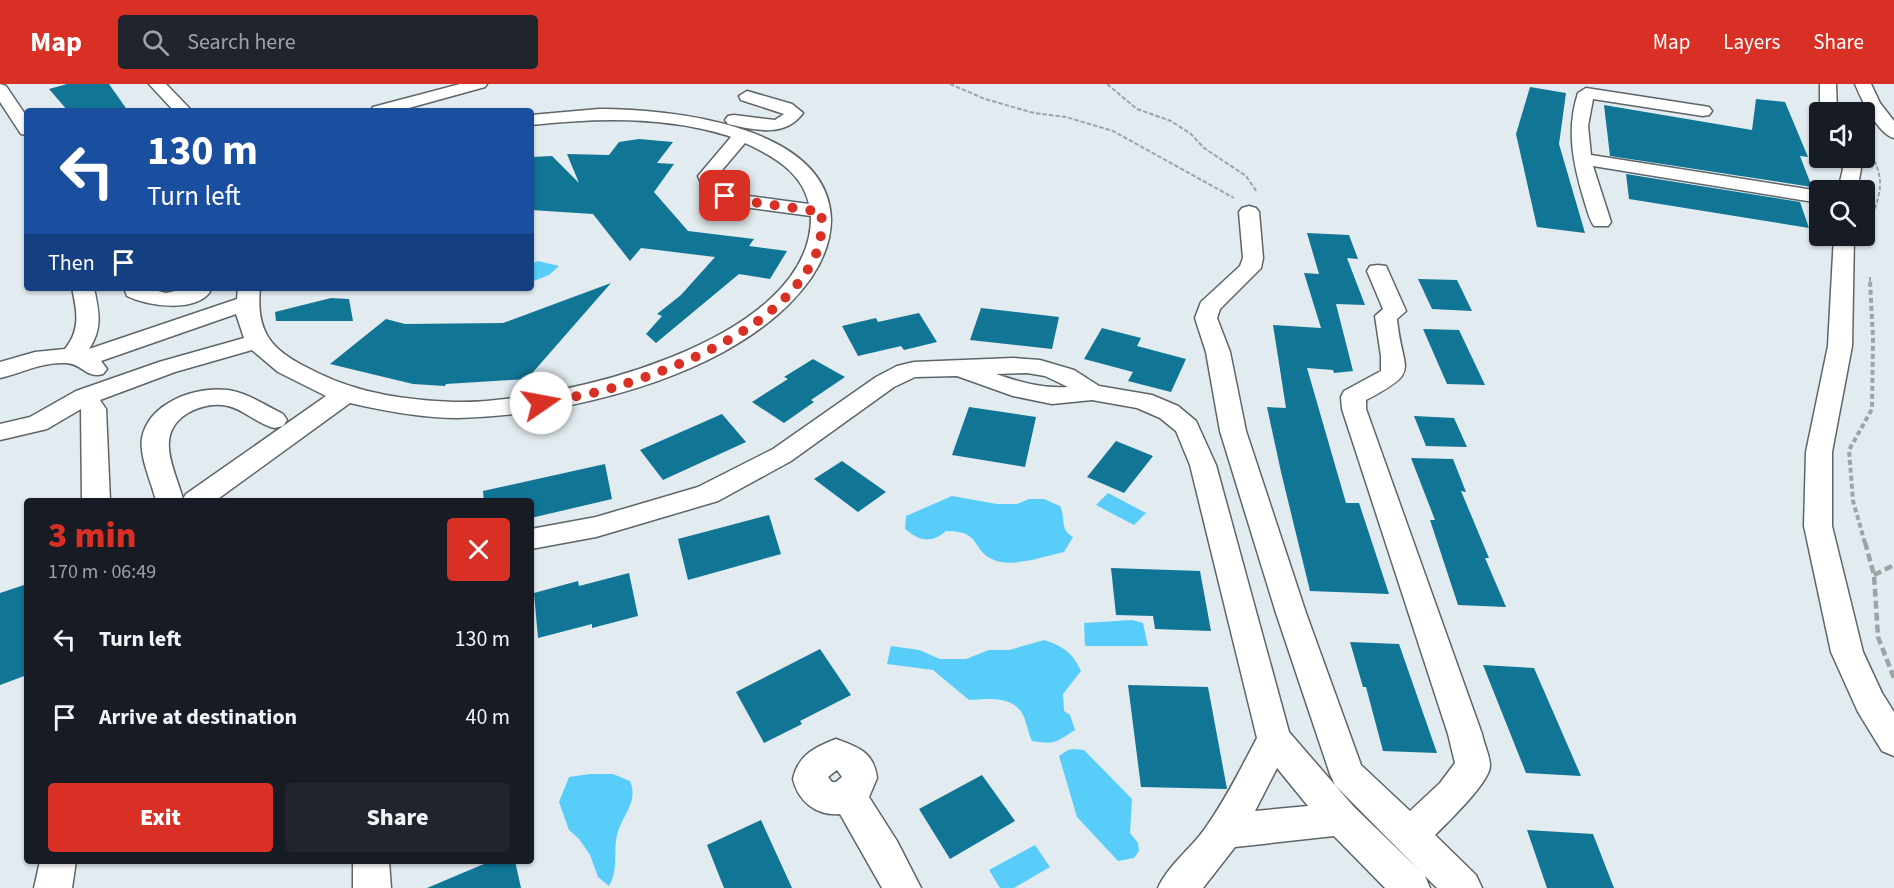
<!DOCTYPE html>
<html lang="en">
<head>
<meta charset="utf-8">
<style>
  :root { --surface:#171b24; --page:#20242c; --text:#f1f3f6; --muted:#9ea1a6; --accent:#d93025 }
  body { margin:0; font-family:"Source Sans 3",sans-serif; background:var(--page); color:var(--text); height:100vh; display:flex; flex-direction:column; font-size:22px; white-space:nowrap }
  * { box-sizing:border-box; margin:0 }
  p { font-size:20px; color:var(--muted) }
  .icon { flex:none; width:33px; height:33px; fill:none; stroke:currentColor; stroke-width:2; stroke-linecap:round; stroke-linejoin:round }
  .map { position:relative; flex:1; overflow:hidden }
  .details { position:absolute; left:24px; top:414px; width:510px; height:366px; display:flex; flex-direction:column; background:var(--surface); border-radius:6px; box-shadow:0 2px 4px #0004 }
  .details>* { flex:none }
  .guide { position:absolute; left:24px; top:24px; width:510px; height:183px; border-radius:6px; box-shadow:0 2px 4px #0004; background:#1a4fa0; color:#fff; overflow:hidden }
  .buttons { position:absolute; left:1809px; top:18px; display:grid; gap:12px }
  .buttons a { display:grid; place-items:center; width:66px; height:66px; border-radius:6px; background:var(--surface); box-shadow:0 2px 4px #0004; font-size:30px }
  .pin { position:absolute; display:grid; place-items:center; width:51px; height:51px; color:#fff; margin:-26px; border-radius:12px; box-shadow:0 3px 9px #0006 }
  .me { position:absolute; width:66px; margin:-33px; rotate:78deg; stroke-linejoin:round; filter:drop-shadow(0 0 4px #0008) }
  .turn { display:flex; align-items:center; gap:21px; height:126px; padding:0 24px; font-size:27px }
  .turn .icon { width:78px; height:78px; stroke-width:2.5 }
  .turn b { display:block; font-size:42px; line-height:51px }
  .then { display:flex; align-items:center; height:57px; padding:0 24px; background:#0003; gap:12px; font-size:22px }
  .round { display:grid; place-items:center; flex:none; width:63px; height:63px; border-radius:6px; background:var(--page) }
  .head { display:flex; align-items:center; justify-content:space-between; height:102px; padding:0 24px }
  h1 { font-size:36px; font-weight:800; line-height:45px; color:var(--accent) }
  .cta { display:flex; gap:12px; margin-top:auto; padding:12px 24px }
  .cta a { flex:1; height:69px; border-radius:6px; background:var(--accent); color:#fff; font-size:24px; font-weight:800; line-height:69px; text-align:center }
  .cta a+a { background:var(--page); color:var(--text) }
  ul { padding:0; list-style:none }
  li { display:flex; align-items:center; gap:18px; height:78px; padding:0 24px }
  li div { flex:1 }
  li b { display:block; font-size:22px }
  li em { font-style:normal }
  header { display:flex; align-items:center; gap:36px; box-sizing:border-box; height:84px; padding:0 30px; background:var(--accent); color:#fff }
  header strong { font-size:28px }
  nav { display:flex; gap:33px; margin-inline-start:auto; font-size:21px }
  .search { width:420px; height:54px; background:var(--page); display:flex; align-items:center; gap:15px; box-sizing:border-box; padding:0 21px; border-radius:6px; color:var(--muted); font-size:22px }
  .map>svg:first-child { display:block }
  .water { fill:#58cdf9 }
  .building { fill:#117596 }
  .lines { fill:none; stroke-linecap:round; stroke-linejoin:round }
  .minor-casing { stroke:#5d6569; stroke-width:3 }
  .path-far2 { stroke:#9da4a7; stroke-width:2; stroke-dasharray:4.5 2; stroke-linecap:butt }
  .path-far1 { stroke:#9da4a7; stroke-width:4; stroke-dasharray:5 3; stroke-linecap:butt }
  .path { stroke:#9da4a7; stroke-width:4.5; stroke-dasharray:8 4; stroke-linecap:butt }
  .minor { fill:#fff; fill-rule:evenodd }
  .route { stroke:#d93025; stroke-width:10; stroke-dasharray:0 18 }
</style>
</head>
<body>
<header>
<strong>Map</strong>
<div class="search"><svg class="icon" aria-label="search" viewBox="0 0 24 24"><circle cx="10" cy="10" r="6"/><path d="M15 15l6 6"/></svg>Search here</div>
<nav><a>Map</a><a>Layers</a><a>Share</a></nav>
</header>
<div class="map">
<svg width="1894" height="804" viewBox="0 0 1894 804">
  <rect width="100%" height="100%" fill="#e2ebef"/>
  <path class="water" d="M538,177L559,182L549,191L531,198V180Z
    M1108,409L1146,429L1134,441L1096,421Z
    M952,412L997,420H1017L1029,415H1044L1060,422C1066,434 1059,445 1073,453L1064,468C1045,472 1012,484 994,476C971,467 982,446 946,447C931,460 920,457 905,445L906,432Z
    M1132,536L1143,539L1148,562H1085L1084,539Z
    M1044,556C1063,562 1073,569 1081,587L1063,610L1064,627L1070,631L1075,646C1056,658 1055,661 1032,657C1028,649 1026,635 1022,629C1011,611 986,615 969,616L933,586L887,580L891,562L919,566L940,575H966L989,566H1009Z
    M1074,665L1084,666L1132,715L1130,749L1138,759L1139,767L1134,774L1118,777L1077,733L1059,672L1068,666Z
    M590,690H613L630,697C639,718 622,731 617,751C613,769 619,785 609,802L598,793L590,771L579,755L569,746L559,718L569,693Z
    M1035,761L1050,783L1014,804H1000L989,786Z"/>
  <path class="building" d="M67,0H109L128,27H68L49,5Z
    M1530,3L1566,9L1559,60L1585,149L1537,143L1516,50Z
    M1756,15L1785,18L1808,73L1800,72L1812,103L1610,72L1604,21L1752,46Z
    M639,55L673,58L657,79L674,80L654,108L688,147L754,155L749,162L787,167L770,195L739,190L656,259L646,250L662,232L657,230L681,211L715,173L641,164L630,177L593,130L531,126V73L552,72L579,99L567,70L609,71L619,58Z
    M1626,90L1800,118L1809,144L1629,115Z
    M1307,149L1349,151L1358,175L1347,174L1365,221L1336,220L1353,287L1334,289L1333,286L1307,284L1346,419H1359L1389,510L1310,507L1281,388L1267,323L1286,324L1273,241L1321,244L1304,189L1319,190Z
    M1418,195L1457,196L1472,227L1432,225Z
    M611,199L527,295L446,300L445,302L413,300L330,280L386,235L405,240L503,239Z
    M331,214L349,215L353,237H276L275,228Z
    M981,224L1059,233L1052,265L970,256Z
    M919,229L937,258L904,266L901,262L858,272L842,242L876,234L878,238Z
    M1102,244L1141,254L1137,262L1186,275L1171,308L1128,297L1133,288L1084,275Z
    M1423,245L1459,246L1485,301L1447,300Z
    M813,275L845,293L811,316L814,318L784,339L752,318L788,295L784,293Z
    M969,323L1036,333L1025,383L952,371Z
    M722,330L746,358L663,396L640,366Z
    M1414,332L1454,334L1467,363L1426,362Z
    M1116,357L1153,372L1124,409L1087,393Z
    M1411,374L1453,375L1466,408L1461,407L1489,474H1485L1506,523L1458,521L1430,436H1435Z
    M842,377L886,408L858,428L814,395Z
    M605,380L612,415L531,434V417H484L483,407Z
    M769,431L781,470L688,496L678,455Z
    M1111,484L1200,487L1211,547L1155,545L1153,532L1116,531Z
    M629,489L638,532L592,544V540L538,554L534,509L578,497L579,502Z
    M27,500V591L0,601V509Z
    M1350,558L1399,560L1437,669L1383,667L1366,603H1363Z
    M820,565L851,611L800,637L802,640L764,659L736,608Z
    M1483,581L1534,584L1581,692L1526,689Z
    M1128,601L1208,603L1227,705L1141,703Z
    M982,691L1015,737L950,775L919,725Z
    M761,736L792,804H724L707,761Z
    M1527,746L1593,750L1614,804H1547Z
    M491,777H515L521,804H427Z"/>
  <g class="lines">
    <defs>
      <path id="minor" d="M0,0L6,2L27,33V51L21,50L0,18Z
        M149,0H166L192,27H174Z
        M460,0H487L485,3L398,27H370L373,23Z
        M1820,0H1836L1837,28H1820Z
        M1855,0H1871L1880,19L1894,37V54C1878,50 1861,15 1855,0Z
        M1586,4L1703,22L1709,23L1712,27L1709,31L1703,32L1593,15L1588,42L1591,71L1820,107V119L1593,82L1611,138L1608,142H1594C1589,135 1587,125 1584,116C1573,79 1566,46 1578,9Z
        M747,7L792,20L803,29C785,54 754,46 728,40L725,36L728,32L734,31L775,36L784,30L741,16L739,12Z
        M599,25C671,25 828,41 831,135C831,166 814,194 793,216C718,295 564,332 458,334C421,334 385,327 350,319L215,417H156C152,399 139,373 142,354C149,318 196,302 228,306C248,309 265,321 283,330L287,336L283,342L274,344C257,340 245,326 228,322C215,319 200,322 188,329C153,350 175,385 183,415L186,410L326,312L278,288L252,266L175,288L100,316L106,325L110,417H82L81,325L47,345L0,356V340L30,333L76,307L159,278L244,254L236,230L101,277L107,285L103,290C86,295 82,279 65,279C41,278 22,289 0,294V278L35,268L65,265C81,245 77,227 72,204H94C99,228 103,244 89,265L237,215L238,204H260C255,254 276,269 318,289C361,310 407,316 454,318C552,320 813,260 811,132L737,122L706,111L698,92L731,53L729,52C663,32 599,34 531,41V31ZM745,59C773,72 802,88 809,120L741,111L721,103L717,92Z
        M1837,74H1855L1861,85L1857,106H1838L1843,85Z
        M1249,122L1256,124L1259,128L1263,174L1261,184L1220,225L1217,234L1230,268L1246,347L1306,529L1361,681L1410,727L1440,699L1455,679L1448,650L1342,325L1341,313L1344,307L1381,287V272L1375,232L1383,225L1367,187L1370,182L1378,181L1386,182L1406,227L1397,235C1402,289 1423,286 1366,316V325L1482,650C1484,660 1490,672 1490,682C1490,698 1447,739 1435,751L1476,791L1482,804H1437L1425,792L1430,804H1385L1334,752L1235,763L1203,804H1158C1168,781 1192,764 1206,743C1226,715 1241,684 1257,654L1190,381L1176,347L1160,334L1137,324L1092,316L1052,320L1013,312L957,292L915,293L894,303L791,377L718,417L596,453L531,465V445L596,433L698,403L773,365L876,293L897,282L914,278L1013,274L1040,276L1074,286L1099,302L1152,311L1178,322L1196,337L1216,381L1289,648L1354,723L1419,786L1335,701L1330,690L1276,529L1220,347L1206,268L1195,234L1201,218L1240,182L1243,174L1239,128L1242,124ZM1027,289L1045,292L1068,303C1042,305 1020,298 996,290ZM1277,684L1308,722L1255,727Z
        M1834,152H1854L1852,262L1832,368V442L1863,568L1882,609L1894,628V672L1882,667L1858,628L1831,568L1804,442L1806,368L1828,262Z
        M124,204H146L166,209L189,204H207L210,208C195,229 147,222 127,212Z
        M836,655C858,663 874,668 877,694L869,713L897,757L921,804H882L840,730C816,732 798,717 793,695C798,671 815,663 836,655ZM837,686L842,693L836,698H832L828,693Z
        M40,777H76L72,804H34Z
        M353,777H389L391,804H353Z"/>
    </defs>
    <use href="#minor" class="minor-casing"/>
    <path class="path-far2" d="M950,0L985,15L1034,29L1066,33L1113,47L1234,114
      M1107,0L1137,25L1171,37L1191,50L1204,64L1246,92L1257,108
      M1868,150C1872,122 1888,107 1875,78
      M1870,193V198"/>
    <path class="path-far1" d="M1865,459L1853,417L1849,366L1872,325L1873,254L1870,197"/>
    <path class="path" d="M1865,458L1874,491L1878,553L1894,594
      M1874,491L1894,481"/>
    <use href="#minor" class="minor"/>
  </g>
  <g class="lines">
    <path class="route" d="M541,319C564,314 589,311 612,304C684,282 789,240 818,165C822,154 821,140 822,128L737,116L725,112"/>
  </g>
</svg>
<div class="buttons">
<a><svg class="icon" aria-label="sound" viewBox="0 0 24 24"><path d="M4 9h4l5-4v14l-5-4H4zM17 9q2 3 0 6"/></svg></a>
<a><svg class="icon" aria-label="search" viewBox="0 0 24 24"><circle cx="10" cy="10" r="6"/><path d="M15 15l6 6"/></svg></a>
</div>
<div class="pin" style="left:725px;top:112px;background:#d93025"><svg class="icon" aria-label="arrive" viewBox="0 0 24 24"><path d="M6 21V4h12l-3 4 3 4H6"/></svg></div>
<svg class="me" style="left:541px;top:319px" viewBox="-20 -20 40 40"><circle r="19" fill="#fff"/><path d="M0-13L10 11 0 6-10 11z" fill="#d93025"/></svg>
<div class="guide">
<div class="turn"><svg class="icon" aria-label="left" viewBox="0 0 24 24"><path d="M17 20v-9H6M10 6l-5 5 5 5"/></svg><div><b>130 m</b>Turn left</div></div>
<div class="then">Then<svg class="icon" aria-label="arrive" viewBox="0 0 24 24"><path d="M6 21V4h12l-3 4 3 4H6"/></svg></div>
</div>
<section class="details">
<div class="head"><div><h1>3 min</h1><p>170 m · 06:49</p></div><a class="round" style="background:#d93025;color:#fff"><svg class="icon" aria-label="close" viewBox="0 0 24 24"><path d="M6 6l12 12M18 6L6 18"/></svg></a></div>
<ul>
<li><svg class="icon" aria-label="left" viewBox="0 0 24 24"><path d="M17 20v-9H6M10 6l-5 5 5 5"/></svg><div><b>Turn left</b></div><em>130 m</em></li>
<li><svg class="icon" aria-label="arrive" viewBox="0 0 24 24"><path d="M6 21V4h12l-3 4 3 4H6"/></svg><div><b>Arrive at destination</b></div><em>40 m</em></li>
</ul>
<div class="cta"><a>Exit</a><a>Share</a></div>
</section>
</div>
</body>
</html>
